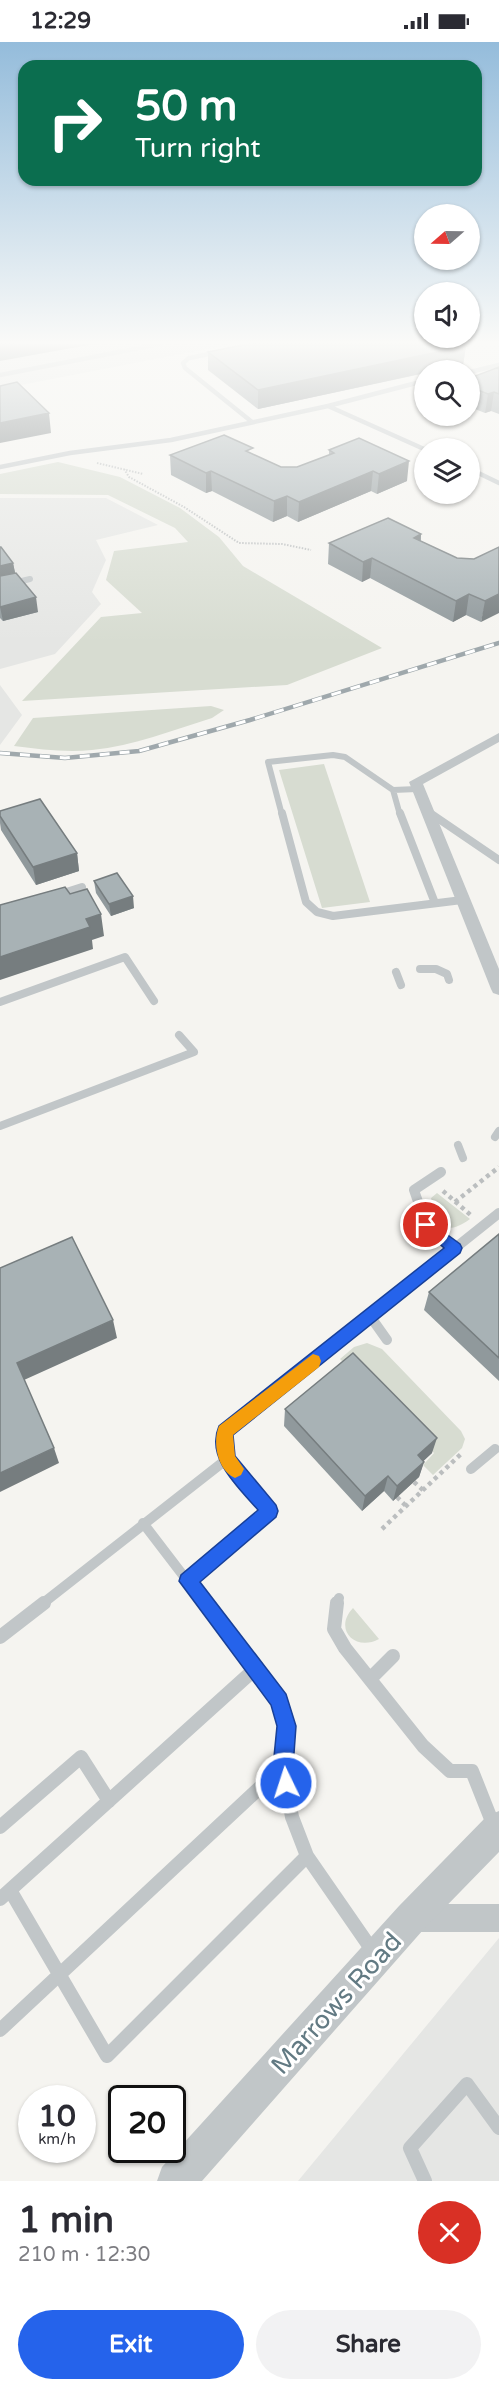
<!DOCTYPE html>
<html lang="en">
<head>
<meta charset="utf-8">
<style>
  :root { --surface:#fff; --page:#f2f2f3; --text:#2b2b33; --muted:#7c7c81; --accent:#2563eb }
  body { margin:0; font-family:"Varela Round",sans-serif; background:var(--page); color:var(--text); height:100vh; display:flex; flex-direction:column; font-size:22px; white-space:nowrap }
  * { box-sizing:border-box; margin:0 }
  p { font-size:20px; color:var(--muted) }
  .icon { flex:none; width:33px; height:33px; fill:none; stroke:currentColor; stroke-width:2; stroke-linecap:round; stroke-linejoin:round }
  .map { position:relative; height:2139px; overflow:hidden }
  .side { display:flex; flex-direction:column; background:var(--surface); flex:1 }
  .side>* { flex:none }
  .guide { position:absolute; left:18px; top:18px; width:464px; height:126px; border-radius:18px; box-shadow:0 2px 4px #0004; background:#0b6e4f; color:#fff; overflow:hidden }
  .needle { width:39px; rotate:250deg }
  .buttons { position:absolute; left:414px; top:162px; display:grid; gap:12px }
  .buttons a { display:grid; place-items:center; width:66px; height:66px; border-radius:50%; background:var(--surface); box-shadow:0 2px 4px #0004; font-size:30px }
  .speed { position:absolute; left:18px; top:2043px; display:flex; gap:12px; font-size:30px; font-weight:700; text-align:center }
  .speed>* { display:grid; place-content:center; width:78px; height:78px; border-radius:50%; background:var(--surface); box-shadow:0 2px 4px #0004; line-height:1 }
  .speed small { font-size:15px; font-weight:400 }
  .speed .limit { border:3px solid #111; border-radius:9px; background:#fff; color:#111 }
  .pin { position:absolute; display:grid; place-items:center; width:51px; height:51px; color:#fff; margin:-26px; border:3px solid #fff; border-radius:50%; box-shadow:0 2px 6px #0007 }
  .me { position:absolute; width:66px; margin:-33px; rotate:356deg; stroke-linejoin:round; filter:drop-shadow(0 0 4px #0008) }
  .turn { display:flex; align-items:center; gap:21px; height:126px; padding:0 18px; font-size:27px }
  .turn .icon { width:78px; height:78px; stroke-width:2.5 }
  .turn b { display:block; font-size:42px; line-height:51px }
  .round { display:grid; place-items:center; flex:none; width:63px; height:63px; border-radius:32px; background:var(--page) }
  .overview { display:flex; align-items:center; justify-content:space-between; height:102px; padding:0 18px }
  h1 { font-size:36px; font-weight:700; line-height:45px }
  .primary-button { display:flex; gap:12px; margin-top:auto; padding:12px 18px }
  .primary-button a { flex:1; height:69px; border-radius:36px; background:var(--accent); color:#fff; font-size:24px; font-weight:700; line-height:69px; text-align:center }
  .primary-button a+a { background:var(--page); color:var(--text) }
  .status { display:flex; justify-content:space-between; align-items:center; height:42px; padding:0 30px; background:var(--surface); direction:ltr }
  .status svg { height:16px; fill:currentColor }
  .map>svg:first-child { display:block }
  .built { fill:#e5e6e4 }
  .green { fill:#d7dcd1 }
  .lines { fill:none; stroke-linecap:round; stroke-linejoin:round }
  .path-far1 { stroke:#bbbebf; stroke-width:2; stroke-dasharray:1.5 1.5; stroke-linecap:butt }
  .path { stroke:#bbbebf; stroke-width:4.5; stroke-dasharray:4 4; stroke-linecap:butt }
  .service-far4 { stroke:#c1c6c8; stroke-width:4.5 }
  .service-far3 { stroke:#c1c6c8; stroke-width:6 }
  .service-far2 { stroke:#c1c6c8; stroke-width:8 }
  .service-far1 { stroke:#c1c6c8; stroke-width:10 }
  .service { stroke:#c1c6c8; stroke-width:14 }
  .minor { fill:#c1c6c8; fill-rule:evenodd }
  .tertiary { fill:#c1c6c8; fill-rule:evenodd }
  .rail-casing { stroke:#9fa8ac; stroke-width:4.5 }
  .rail { stroke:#fff; stroke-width:3; stroke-dasharray:10; stroke-linecap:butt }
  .wall { fill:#90999c }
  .shaded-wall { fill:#767d7f }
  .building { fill:#a8b2b5; stroke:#767d7f; stroke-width:1.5 }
  .route { fill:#2563eb; stroke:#184099; stroke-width:1.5 }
  .slow { fill:#f59e0b }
  .labels { text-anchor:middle; stroke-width:6; stroke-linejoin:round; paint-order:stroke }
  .near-street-label { font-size:26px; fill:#627a83; stroke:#fff }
</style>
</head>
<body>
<div class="status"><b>12:29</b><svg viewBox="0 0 49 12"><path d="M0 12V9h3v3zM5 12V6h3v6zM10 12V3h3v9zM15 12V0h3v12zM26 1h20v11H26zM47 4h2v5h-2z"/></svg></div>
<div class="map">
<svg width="499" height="2139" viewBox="0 0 499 2139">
  <rect width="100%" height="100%" fill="#f5f4f0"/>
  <path class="built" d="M0,302H233L0,347Z
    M0,456H106L158,483L96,498L106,518L92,550L101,562L55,612L0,627Z
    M0,643L22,673L0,703Z
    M499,1896V2139H298Z"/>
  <path class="green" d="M58,420L120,435L180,466L219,495L243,524L382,606L287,643L22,659L101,575L142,571L106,538L114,509L188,500L175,486L108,453L0,452V432Z
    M211,664L224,668L212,676C173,688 134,704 92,708C66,711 40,707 14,704L33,676Z
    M324,722L370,860L322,866L279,728Z
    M437,1151L470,1177C445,1195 436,1185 431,1156Z
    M367,1301L382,1307L461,1389L465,1397L462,1406L433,1433L423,1423L434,1411L340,1317L354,1305Z
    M353,1566L379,1597C355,1610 333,1587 353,1566Z"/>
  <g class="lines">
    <path class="path-far1" d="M97,421L143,432
      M124,427L129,435L184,465L239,501L282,502L311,508"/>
    <path class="path" d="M443,1149L473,1175
      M455,1160L499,1125
      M414,1440L423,1448
      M397,1455L406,1464
      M382,1487L461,1412"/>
    <path class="service-far4" d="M219,310L189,316L183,321L185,326L252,380
      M470,330L499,323
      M0,333L160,302
      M328,364L424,339
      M0,425L70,411L171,398L328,364L424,407
      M470,427L499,441"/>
    <path class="service-far3" d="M0,544L30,537
      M393,748L400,773
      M427,769L432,773
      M282,773L268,720L333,713L345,715L393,748L417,747"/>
    <path class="service-far2" d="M282,771L306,860L317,870L333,874L462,858
      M400,771L435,861
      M430,771L499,818
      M57,853L82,845
      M420,927H436L447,932L449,938
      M396,930L401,943
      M0,960L125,915L154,959
      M0,1084L194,1010L179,993
      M495,1095L499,1089
      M458,1103L463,1116"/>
    <path class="service-far1" d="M441,1130L414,1148L426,1183L455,1206
      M370,1274L387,1298
      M471,1427L495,1407
      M143,1481L205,1562
      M188,1539L270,1469L227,1417
      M42,1562L227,1417L225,1390L499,1171
      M336,1562L339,1556"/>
    <path class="service" d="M337,1561L334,1587L345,1606L423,1704L450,1729H472L493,1782
      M0,1595L44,1561
      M370,1637L393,1614
      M0,1785L81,1715L109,1759
      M307,1814L372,1908
      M10,1848L107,2014L307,1814L292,1775L283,1724
      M0,1857L255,1627
      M0,1988L283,1724L287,1684L279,1658L204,1561
      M425,2139L410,2106L467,2042L499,2086"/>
    <path class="minor" d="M499,691V700L423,742L499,927V953L493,951L491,947L409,740Z
      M411,1862H499V1890H411L401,1886L397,1876L401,1866Z"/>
    <path class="tertiary" d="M499,1769V1810L423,1888L202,2139H157L162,2125L399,1864L487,1774Z"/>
    <defs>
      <path id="rail" d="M0,711L65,716L139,709L250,678L499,601"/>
    </defs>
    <use href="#rail" class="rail-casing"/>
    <use href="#rail" class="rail"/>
  </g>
  <path class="wall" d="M466,304L463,323L258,367L208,328V310Z
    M499,325V372L491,369L485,371L470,365V336Z
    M329,408L407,439L377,452L371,449L298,480L287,474L273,480L212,449L206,451L171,433L170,413L253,412L281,425H297L329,413Z
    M421,492V499L457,516L474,517L499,505L481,580L466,573L453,580L370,536L362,540L328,522L329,501Z
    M0,505L13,521L15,531L38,570L3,579L0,576Z
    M0,769L77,811L79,829L36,843L1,788L0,781Z
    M94,839L134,866L111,874L96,851Z
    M499,1192V1339L424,1268L429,1250Z
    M285,1367L432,1411L423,1419L424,1420L419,1435L393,1459L384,1449L362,1469L284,1384Z"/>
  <path class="shaded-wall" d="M14,302H94L0,319V304Z
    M466,304L463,323L437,328H424V331L258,367V348Z
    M494,350L491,369L485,371L488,352Z
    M49,371L51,391L0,401V381Z
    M409,419L407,439L377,452L379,432Z
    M211,429L212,449L206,451V431Z
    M373,429L371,449L298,480L299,460Z
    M287,454V474L273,480L274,459Z
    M421,492L419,513L414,496Z
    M372,516L370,536L362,540L363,520Z
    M13,521L16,535L0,539V524Z
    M469,552L466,573L453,580L456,559Z
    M499,552V571L481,580L485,559Z
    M36,555L38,570L3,579L0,565Z
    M77,811L79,829L36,843L33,825Z
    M133,854L134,866L111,874L109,862Z
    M101,872L104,894L92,898L93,907L0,938V915L86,877Z
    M113,1278L117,1296L24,1338L17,1321Z
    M437,1396L432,1411L413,1429L418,1413Z
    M54,1406L59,1421L0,1450V1431Z
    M424,1420L419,1435L393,1459L397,1444Z
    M388,1434L384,1449L362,1469L365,1454Z"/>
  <path class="building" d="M0,302H14L0,304Z
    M248,302H461L466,304L258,348L208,310Z
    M499,325V352L494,350L488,352L470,345V336Z
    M17,340L49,371L0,381V344Z
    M224,393L253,406L246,409L281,425H297L334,411L329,408L359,396L409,419L379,432L373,429L299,460L287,454L274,459L211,429L206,431L170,413Z
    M388,476L421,492L414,496L457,516L474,517L499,505V552L485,559L469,552L456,559L372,516L363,520L329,501Z
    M0,505H1L13,521L0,524Z
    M16,531L36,555L0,565V534Z
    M40,757L77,811L33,825L0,774V769Z
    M117,831L133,854L109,862L94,839Z
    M65,845L70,852L87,847L101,872L86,877L90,885L0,915V863Z
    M499,1192V1316L429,1250Z
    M72,1195L113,1278L17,1321L54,1406L0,1431V1226Z
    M353,1311L437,1396L418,1413L424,1420L397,1444L388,1434L365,1454L285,1367Z"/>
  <linearGradient id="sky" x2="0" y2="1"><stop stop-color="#94bcdb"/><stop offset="0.5" stop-color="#fafaf8"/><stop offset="1" stop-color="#fafaf8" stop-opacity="0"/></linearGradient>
  <rect width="499" height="601" fill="url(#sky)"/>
  <path class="route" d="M426,1177L460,1202L462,1206L460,1211L233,1393L235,1414L276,1463L278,1469L276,1475L200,1540L286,1652L296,1684L293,1725L296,1741L293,1748L286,1751L279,1748L273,1725L277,1684L271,1663L179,1539L181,1533L258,1468C239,1446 205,1416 219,1384L444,1206L419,1183L421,1179Z"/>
  <path class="slow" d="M313,1312L319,1314L321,1319L319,1325L233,1393L235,1414L244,1427L241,1433L235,1436C218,1429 212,1401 219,1384Z"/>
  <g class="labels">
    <g class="near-street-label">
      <text transform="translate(336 1961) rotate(-48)" y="9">Marrows Road</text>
    </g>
  </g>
</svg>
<div class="buttons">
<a><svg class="needle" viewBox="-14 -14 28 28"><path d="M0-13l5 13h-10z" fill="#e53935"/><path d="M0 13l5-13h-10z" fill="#7c7c81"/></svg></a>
<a><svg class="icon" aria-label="sound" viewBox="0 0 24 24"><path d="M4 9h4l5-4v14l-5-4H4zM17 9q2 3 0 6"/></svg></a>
<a><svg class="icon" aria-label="search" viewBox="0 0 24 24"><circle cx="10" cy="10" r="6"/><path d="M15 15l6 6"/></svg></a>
<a><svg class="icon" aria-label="layers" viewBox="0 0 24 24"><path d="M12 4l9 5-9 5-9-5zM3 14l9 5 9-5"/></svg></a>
</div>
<div class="speed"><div>10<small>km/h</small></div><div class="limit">20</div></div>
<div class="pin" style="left:426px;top:1183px;background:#d93025"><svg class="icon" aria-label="arrive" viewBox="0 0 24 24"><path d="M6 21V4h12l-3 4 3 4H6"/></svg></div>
<svg class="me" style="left:286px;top:1741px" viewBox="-20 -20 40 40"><circle r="17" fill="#2563eb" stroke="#fff" stroke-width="3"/><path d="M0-11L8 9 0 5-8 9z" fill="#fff"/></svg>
<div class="guide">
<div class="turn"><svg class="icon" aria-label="right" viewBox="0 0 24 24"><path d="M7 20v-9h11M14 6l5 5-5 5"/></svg><div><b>50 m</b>Turn right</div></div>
</div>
</div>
<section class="side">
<div class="overview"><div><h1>1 min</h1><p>210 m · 12:30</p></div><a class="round" style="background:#d93025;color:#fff"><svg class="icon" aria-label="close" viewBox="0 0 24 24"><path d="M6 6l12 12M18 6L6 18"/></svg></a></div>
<div class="primary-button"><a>Exit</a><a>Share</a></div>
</section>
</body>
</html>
